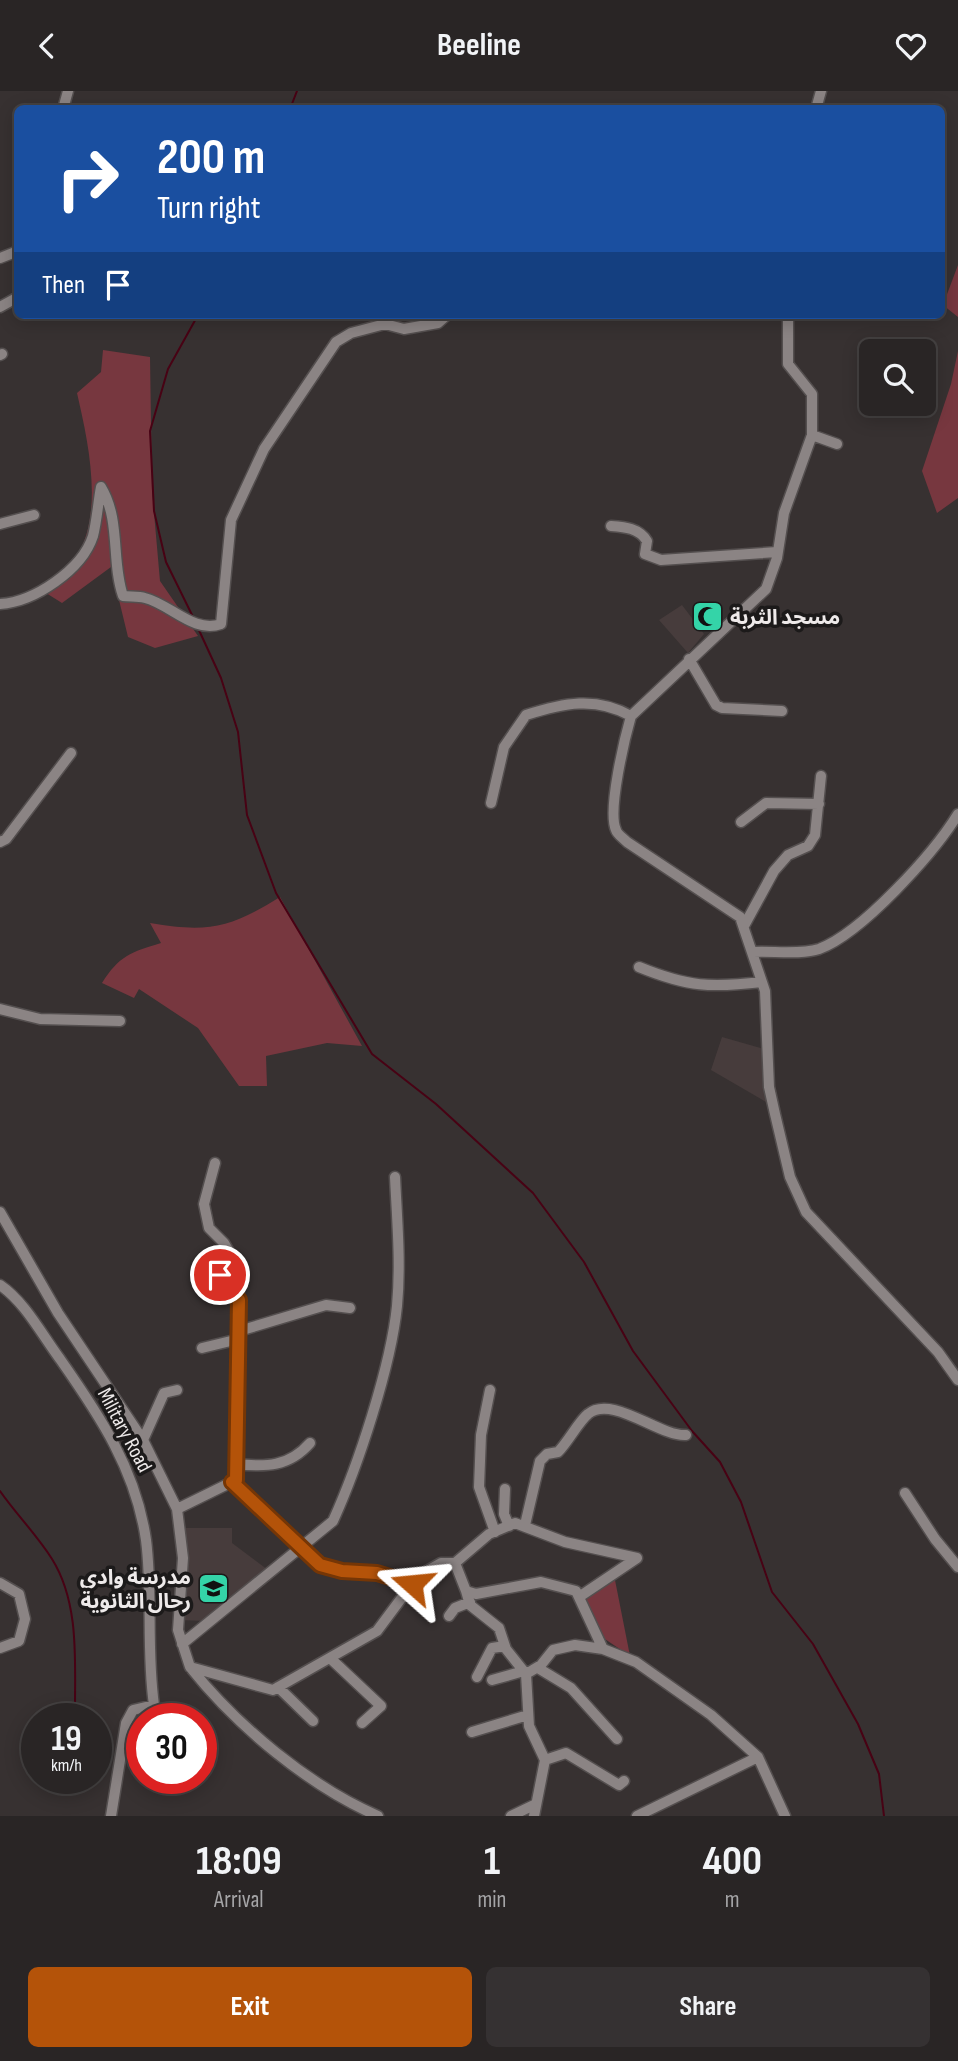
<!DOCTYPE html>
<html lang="en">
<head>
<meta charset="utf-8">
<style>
  :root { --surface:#292525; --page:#353132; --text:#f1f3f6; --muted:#a5a5a7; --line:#454242; --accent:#b45309 }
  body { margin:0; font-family:"Sofia Sans Condensed","Noto Sans Arabic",sans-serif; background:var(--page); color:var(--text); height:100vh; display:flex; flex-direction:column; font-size:26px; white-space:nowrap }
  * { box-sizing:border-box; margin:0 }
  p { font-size:23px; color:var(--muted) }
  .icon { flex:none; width:38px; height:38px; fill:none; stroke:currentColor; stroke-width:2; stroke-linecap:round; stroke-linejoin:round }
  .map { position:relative; height:1725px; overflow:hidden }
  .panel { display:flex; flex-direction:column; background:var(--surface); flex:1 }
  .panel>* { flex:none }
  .banner { position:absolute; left:14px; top:14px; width:931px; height:214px; border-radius:10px; box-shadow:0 4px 18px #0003,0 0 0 2px var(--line); background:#1a4fa0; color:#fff; overflow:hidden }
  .controls { position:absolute; left:859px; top:248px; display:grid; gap:14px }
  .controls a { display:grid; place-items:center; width:77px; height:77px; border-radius:10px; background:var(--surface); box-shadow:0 4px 18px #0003,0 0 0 2px var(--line); font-size:35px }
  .speed { position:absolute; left:21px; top:1612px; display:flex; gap:14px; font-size:35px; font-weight:700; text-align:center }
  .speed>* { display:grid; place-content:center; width:91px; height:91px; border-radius:50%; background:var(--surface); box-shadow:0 4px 18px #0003,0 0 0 2px var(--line); line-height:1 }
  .speed small { font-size:18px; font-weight:400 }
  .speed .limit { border:10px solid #d22; background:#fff; color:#111 }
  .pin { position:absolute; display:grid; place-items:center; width:60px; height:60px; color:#fff; margin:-30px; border:4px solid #fff; border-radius:50%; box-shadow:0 2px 7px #0007 }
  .me { position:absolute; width:77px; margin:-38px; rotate:288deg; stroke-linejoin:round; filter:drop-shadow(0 0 5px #0008) }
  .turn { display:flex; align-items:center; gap:24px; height:147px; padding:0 28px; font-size:32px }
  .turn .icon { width:91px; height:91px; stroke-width:2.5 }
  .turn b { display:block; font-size:49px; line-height:60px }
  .then { display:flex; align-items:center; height:66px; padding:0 28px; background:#0003; gap:14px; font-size:26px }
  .eta { display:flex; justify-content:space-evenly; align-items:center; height:119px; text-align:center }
  .eta b { font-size:42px; font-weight:700; line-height:49px }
  .button { display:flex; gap:14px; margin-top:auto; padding:14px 28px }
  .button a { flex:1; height:80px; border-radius:10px; background:var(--accent); color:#fff; font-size:28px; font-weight:700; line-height:80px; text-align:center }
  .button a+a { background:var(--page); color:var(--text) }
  header { display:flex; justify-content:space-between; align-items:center; height:91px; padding:0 28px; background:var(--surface); font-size:32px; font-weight:700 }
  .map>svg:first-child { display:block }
  .built { fill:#473c3c }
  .green { fill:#77373f }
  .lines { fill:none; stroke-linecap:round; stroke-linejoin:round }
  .stream { stroke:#480214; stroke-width:2 }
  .minor-casing { stroke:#544f4f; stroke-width:13 }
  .minor { stroke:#8b8484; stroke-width:10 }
  .route-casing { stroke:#753606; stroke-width:18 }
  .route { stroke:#b45309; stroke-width:12 }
  .labels { text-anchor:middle; stroke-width:7; stroke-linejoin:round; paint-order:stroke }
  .poi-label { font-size:21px; font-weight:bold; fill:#eeeaea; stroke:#1c1a1a; text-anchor:start }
  .street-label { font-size:21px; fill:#eeeaea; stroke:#1c1a1a }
</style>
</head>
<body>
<header><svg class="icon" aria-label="back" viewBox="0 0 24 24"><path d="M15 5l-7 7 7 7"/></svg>Beeline<svg class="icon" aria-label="heart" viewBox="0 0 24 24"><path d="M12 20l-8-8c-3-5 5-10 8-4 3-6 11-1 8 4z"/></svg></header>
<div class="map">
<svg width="958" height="1725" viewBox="0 0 958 1725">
  <rect width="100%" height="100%" fill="#373131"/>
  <path class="built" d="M682,514L704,543L688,562L659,529Z
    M722,946L764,958L766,1011L711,979Z
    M182,1437H232V1452L272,1482L205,1530L179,1529Z"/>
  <path class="green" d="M958,174V226L943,214Z
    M103,259L150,266L152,399L160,490L198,545L155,557L128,546L111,476L62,512L46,502C55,491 67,480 75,468C105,424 88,350 77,302L101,281Z
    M958,260V407L937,422L922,380L951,293Z
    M280,806L362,955L327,952L266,965L267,995H239L198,937L139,898L134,907L102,892C119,865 131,861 161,852L150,832C208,842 230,837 280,806Z
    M614,1484L630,1565L599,1544L582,1503Z"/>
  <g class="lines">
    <path class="stream" d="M290,18L297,0
      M194,528L166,471L154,420L150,340L168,278L198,224
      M198,537L221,587L238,641L247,724L276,802L372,963L436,1013L533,1102L584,1171L633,1260L692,1340L720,1371L741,1411L772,1501L813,1553L858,1633L879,1683L884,1725
      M0,1400C16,1423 37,1444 52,1468C79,1511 75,1568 75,1616"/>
    <defs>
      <path id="minor" d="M63,18L68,0
        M816,18L821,0
        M0,167L18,160
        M0,216L18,206
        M788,224V273L812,303V344L784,422L777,467L766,498L631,625C625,646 607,720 616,739C617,743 623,747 627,751L740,826L765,900L769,996L775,1023L790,1086L806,1121L938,1261L958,1289
        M0,264L2,263
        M812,344L837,353
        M0,433L34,424
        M611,435C625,436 639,437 647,450L645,463L661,469L777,461
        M0,513C34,511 82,479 93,445C97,429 98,412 101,396C121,429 111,470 123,505C130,506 138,505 145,507C170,513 194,543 221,533L231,429L264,358L336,251L351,242L385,233L404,238L438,232L447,224
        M689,568L716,614L722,617L782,620
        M491,712L504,656L526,624C563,612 596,605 631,625
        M741,731L766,712L819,713
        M0,751L6,748L71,662
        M744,835L774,780L788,764L808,755L815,744L821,685
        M754,861C773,860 801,864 819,858C862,842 934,762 958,723
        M639,876C688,896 711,897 762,891
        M0,918L40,928L120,930
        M0,1121L58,1222L143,1349L177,1418L183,1467L178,1539L190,1576L273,1599L377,1540L418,1485L441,1472H455L466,1500L476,1503L541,1491L576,1500L603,1558L636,1571L711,1624L758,1666L785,1725
        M202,1176L220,1184L239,1209
        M0,1194C25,1211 42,1244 60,1268C100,1325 136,1379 146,1449C153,1503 146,1559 154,1614L133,1619L126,1632L111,1725
        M239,1240L326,1214L350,1217
        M202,1257L239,1248
        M490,1299L481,1344L479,1396L495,1441
        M143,1349L164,1302L177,1299
        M236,1373C266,1376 289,1376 310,1352
        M232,1391L320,1474L342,1480L377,1482L412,1493
        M505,1398L504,1423L509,1435
        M905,1402L935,1448L958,1476
        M177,1418L236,1389L239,1188L237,1174L224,1152L209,1137L204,1113L215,1072
        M525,1434L540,1370L547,1363L558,1361C568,1351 579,1330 588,1323C612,1303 660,1346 686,1344
        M455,1472L489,1443L515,1432L565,1451L637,1467
        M0,1492L19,1503L25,1528L19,1550L0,1557
        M466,1500L470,1514L499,1537L506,1558L526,1583
        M579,1506L637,1467
        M449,1525L455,1517L470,1511
        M182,1553L333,1430C358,1375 391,1275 397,1215C401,1172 397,1129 395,1086
        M330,1567L381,1615L362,1632
        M190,1576C237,1635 309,1695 378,1725
        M538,1577L571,1597L617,1648
        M477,1586L492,1557L505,1555
        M492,1589L524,1580
        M278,1596L313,1630
        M472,1641L528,1624
        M545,1669L566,1662L619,1694L624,1690
        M511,1725L536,1713
        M534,1725L545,1669L529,1635L526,1583L541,1574L553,1559L575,1554L603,1558
        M637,1725L758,1666"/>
    </defs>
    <use href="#minor" class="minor-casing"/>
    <use href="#minor" class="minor"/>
  </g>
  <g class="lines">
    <defs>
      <path id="route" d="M220,1184L239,1209L236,1389L232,1391L320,1474L342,1480L377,1482L412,1493"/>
    </defs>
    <use href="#route" class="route-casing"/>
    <use href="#route" class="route"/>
  </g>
  <defs>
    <symbol id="mosque-square" viewBox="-11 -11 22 22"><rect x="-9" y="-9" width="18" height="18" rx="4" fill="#34d4a8" stroke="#1c1a1a"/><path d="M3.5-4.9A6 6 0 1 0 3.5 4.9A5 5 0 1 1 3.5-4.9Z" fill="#111"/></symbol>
    <symbol id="school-square" viewBox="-11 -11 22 22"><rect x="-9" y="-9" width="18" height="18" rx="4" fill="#34d4a8" stroke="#1c1a1a"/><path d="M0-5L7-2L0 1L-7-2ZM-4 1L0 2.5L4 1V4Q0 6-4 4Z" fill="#111"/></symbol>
  </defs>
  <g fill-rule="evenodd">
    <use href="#mosque-square" x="690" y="508" width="35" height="35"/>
    <use href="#school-square" x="196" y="1480" width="35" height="35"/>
  </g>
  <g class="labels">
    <g class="poi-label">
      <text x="730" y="533">مسجد الثربة</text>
      <text x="191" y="1493" text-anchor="end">مدرسة وادي<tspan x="191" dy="24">رحال الثانوية</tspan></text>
    </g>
    <g class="street-label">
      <text transform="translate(125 1339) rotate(62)" y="7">Military Road</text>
    </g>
  </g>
</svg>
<div class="controls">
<a><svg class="icon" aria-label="search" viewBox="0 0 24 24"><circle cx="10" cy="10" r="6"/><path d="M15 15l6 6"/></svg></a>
</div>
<div class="speed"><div>19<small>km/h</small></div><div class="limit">30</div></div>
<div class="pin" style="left:220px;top:1184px;background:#d93025"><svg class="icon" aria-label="arrive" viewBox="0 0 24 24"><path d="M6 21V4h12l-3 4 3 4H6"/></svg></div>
<svg class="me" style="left:412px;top:1493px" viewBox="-20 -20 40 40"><path d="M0-17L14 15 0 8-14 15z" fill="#b45309" stroke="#fff" stroke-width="4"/></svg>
<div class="banner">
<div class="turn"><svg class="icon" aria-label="right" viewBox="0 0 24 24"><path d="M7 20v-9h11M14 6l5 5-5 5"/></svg><div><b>200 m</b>Turn right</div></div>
<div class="then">Then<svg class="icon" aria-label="arrive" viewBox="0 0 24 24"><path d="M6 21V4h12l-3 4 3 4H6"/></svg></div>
</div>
</div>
<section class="panel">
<div class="eta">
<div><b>18:09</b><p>Arrival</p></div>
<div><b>1</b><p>min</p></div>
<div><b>400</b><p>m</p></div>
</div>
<div class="button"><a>Exit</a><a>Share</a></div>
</section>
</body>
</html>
